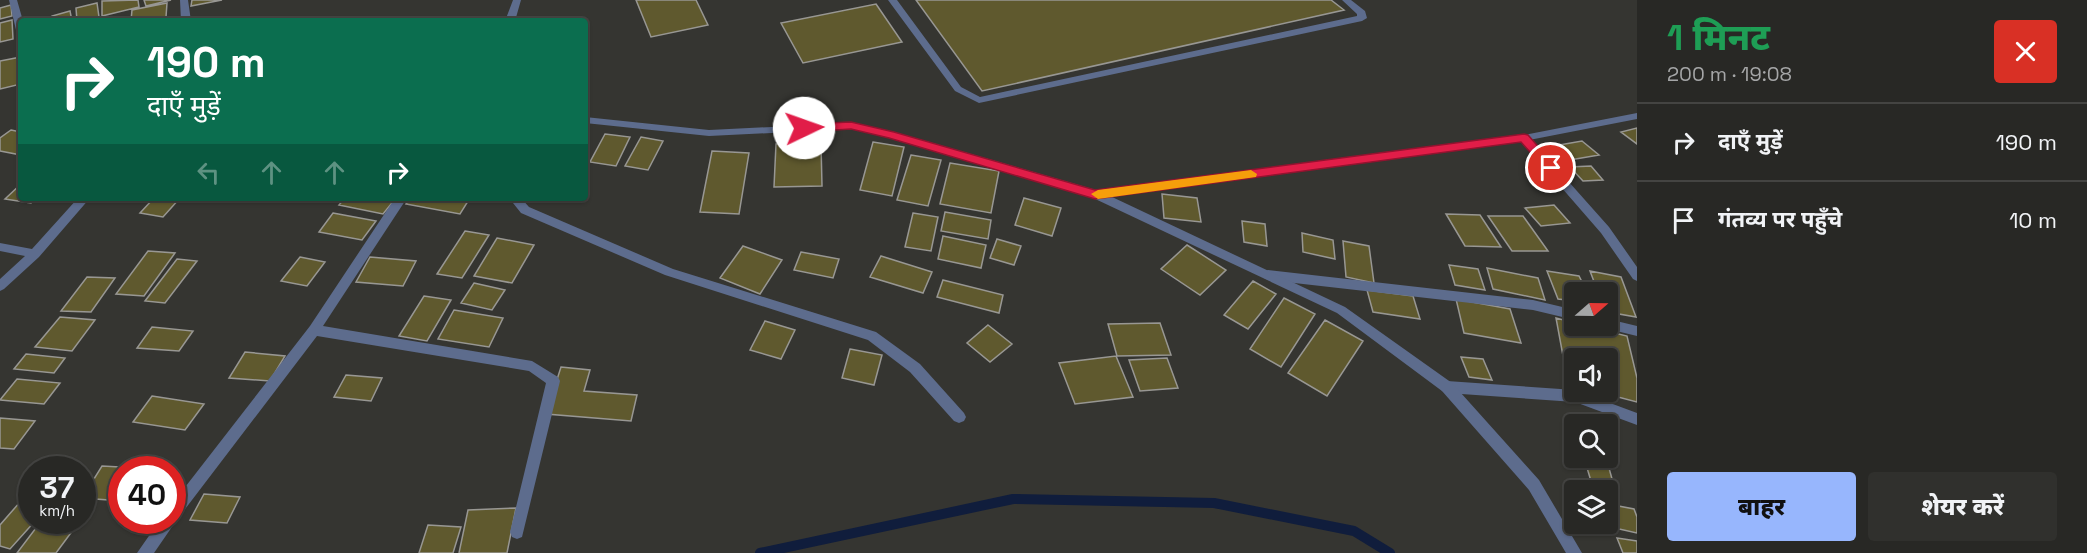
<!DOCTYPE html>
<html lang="hi">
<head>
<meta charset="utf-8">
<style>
  :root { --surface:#282825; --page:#30302d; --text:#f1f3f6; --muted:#a5a6a7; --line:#444442; --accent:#97b6fd }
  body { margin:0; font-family:"Space Grotesk","Noto Sans Devanagari",sans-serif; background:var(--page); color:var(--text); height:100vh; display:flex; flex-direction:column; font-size:22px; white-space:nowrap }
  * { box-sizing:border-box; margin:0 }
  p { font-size:20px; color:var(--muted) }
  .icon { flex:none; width:33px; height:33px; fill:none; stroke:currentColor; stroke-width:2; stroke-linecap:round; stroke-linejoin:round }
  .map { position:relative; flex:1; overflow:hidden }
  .drawer { display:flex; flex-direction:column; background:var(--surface); width:450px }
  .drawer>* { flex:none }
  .banner { position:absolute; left:18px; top:18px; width:570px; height:183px; border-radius:6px; box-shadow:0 2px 4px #0004,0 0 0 2px var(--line); background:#0b6e4f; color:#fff; overflow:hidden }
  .needle { width:39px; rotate:70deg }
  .buttons { position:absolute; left:1564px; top:282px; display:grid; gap:12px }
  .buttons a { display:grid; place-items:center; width:54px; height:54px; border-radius:6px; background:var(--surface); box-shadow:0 2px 4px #0004,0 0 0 2px var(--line); font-size:30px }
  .speed { position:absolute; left:18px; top:456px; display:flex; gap:12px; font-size:30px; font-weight:700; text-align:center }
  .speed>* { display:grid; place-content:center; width:78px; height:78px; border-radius:50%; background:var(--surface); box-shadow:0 2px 4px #0004,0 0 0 2px var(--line); line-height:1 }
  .speed small { font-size:15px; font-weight:400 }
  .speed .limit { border:9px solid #d22; background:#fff; color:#111 }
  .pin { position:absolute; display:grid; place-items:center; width:51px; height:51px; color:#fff; margin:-26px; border:3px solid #fff; border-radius:50%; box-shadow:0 2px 6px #0007 }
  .me { position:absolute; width:66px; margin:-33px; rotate:87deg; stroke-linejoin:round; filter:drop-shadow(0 0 4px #0008) }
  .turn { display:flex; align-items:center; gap:21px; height:126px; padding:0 30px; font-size:27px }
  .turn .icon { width:78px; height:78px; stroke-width:2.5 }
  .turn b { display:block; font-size:42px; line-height:51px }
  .lanes { display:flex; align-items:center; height:57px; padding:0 30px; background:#0003; justify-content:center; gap:30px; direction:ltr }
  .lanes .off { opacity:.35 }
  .round { display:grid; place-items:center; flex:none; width:63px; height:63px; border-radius:6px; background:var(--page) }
  .summary { display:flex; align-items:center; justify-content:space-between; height:102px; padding:0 30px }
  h1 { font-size:36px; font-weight:800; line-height:45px; color:#1e9e55 }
  .action { display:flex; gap:12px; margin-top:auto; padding:12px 30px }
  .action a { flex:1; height:69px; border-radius:6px; background:var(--accent); color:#111; font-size:24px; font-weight:800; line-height:69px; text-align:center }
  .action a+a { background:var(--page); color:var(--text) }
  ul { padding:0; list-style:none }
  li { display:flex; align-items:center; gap:18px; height:78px; padding:0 30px; border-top:2px solid var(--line) }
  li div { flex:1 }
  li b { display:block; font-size:22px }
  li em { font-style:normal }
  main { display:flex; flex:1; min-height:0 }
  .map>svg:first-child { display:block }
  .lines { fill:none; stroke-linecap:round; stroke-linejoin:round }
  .stream { stroke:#101d3c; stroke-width:10 }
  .building { fill:#5f592e; stroke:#989793; stroke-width:1.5 }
  .service { fill:#5d6c8d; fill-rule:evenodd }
  .minor { fill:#5d6c8d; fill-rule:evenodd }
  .tertiary { fill:#5d6c8d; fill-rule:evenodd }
  .route { fill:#e11d48; stroke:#92132f; stroke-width:1.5 }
  .slow { fill:#f59e0b }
</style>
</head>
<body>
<main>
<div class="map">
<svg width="1637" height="553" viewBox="0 0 1637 553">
  <rect width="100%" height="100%" fill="#353531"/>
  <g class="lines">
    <path class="stream" d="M760,553L1013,499L1214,503L1354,531L1390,553"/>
  </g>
  <path class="building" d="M138,0L139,7L102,16V1Z
    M144,0H171L146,6Z
    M192,0H222L191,6Z
    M636,0H696L708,25L651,37Z
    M916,0H1331L1344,10L982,91Z
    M97,3L99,17L77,21L76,8Z
    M167,3L166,17L146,21H131L132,10Z
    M876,4L902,42L803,63L781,23Z
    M11,5L12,16L0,19V8Z
    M70,11L72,21H52V16Z
    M12,20L13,39L0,42V23Z
    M21,57V84L0,89V61Z
    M1637,128V144L1621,132Z
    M11,130L21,132V155L0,151V138Z
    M605,134L630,137L616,166L590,162Z
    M641,137L663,141L648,170L625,166Z
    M1582,141L1599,155L1558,162L1542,148Z
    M873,142L904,147L892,196L860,190Z
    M776,144H821L822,186L774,187Z
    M712,151L749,153L739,214L700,212Z
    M911,155L941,160L928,206L897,200Z
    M950,163L999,171L991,213L940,204Z
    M1591,166L1603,180L1583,181L1570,167Z
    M21,184V198H36L31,203L5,199Z
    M1162,194L1197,198L1201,222L1164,218Z
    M154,198H180L163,217L140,213Z
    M345,198H396L383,214L339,205Z
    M410,198H470L460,214L406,204Z
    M1024,198L1061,208L1052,236L1015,225Z
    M1554,205L1570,223L1541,226L1525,208Z
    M945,212L991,220L988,239L941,231Z
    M333,213L376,221L362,240L319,232Z
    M913,213L938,217L931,251L905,247Z
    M1446,214L1480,215L1501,247L1465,246Z
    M1488,216H1523L1548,251H1512Z
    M1242,221L1265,224L1267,246L1244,242Z
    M465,231L489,235L462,278L437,274Z
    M1302,233L1333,240L1335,259L1303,252Z
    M943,236L986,245L981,268L938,259Z
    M497,238L534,245L512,283L474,276Z
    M997,239L1021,246L1014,265L990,258Z
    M1343,241L1369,246L1374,283L1346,277Z
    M1187,245L1226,270L1200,295L1161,269Z
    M743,246L782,260L760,294L720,278Z
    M148,251L175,253L144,296L116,294Z
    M801,252L839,259L833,278L794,270Z
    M881,256L932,272L923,293L870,277Z
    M300,257L325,262L307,286L281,281Z
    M370,257L416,261L403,286L356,282Z
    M177,259L197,261L165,303L145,301Z
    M1449,265L1478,269L1485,290L1455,285Z
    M1487,268L1538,278L1545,300L1493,289Z
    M1547,271L1579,276L1587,292H1575V301L1558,299Z
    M1590,271L1621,277L1636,317L1608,312V292H1598Z
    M87,277L115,278L91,312L61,311Z
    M943,280L1003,295L999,313L937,297Z
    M1253,281L1276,294L1248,329L1224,315Z
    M474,283L505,290L492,310L461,303Z
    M1367,290L1413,296L1420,319L1373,312Z
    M424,296L451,300L427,341L399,336Z
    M1284,298L1315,314L1281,367L1250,349Z
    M1456,299L1510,309L1521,343L1464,333Z
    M454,310L503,318L489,347L438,339Z
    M60,317L95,320L72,351L35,347Z
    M1556,318L1575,323V326H1586L1627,336L1637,378V402L1599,392H1608V358H1575V385L1568,383Z
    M1325,320L1363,341L1327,396L1288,373Z
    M765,321L795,330L781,359L750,350Z
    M1160,323L1171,355L1117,356L1108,324Z
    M988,325L1012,344L990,362L967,343Z
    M152,327L193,331L179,351L137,348Z
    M850,349L882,355L874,385L842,378Z
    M245,352L285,356L270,381L229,378Z
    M26,354L65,358L54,373L14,369Z
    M1116,356L1133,397L1075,404L1059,363Z
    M1461,357L1483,359L1492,380L1469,377Z
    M1167,358L1178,388L1140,391L1129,360Z
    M561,367L590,370L584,391L637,395L631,421L546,414Z
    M346,375L382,378L371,401L334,397Z
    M17,379L60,383L44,404L0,400Z
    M152,396L204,404L185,430L133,422Z
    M0,418L35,421L14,449L0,448Z
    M1584,458L1607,461L1614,486L1591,481Z
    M102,466L156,469L122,470V501L82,498Z
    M204,494L240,497L227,523L190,520Z
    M20,502L32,506V520H36L10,549L0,546V525Z
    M1608,504L1634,509L1637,517V533L1597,524H1608Z
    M516,508L507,553H459L468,510Z
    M42,520L76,526L56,553H17Z
    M428,525L461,527L453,553H419Z
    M1617,538L1637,541V553H1623Z"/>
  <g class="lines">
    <path class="service" d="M888,0H897L961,87L980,97L1357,16V14L1342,0H1351L1365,11L1367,18L1362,21L979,103L955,91Z"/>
    <path class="minor" d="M9,0H17L23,21H21V33L16,30Z
      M513,0H521L515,21H505Z
      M1524,135L1528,136L1609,227L1637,267V281L1633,279L1601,233L1520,140L1519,138L1520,136Z
      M78,198H90L39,257L4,289L0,291V279L25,256L0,251V243L32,249Z
      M395,198H407L323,326L532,361L558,377L560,381L522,537L517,539L512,537L510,532L546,383L529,371L317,336L176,521L154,553H137L160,520H172V504L310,326Z
      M509,198H521L529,207L673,269L876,332L920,364L964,413L966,417L964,421L959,423L954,421L910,372L868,340L665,275L521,213Z
      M1268,270L1533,300L1575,310V320L1533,310L1268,280L1264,278L1262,275L1264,272Z
      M1608,319L1637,326V336L1604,328L1603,326H1608Z
      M1447,381L1575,390L1637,413V425L1575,402L1447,393L1442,391L1440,387L1442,383Z"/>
    <path class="tertiary" d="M180,0H188L191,21H181Z
      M1637,113V119L1524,141L1110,196L1345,307L1452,383L1539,480L1582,553H1566L1529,490L1442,391L1337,313L1091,197L889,137L851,129L709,136L585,123V117L709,130L851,123L894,132L1096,190L1524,135Z"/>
  </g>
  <path class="route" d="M851,122L894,132L1095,190L1524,134L1528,135L1557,168L1551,173L1547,171L1521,142L1095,199L889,138L851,129L804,132L798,128L804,124Z"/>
  <path class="slow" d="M1251,170L1257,174L1256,177L1098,199L1091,194L1098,190Z"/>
</svg>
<div class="buttons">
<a><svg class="needle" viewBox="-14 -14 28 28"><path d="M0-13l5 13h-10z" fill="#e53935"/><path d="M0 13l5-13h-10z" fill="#a5a6a7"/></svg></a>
<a><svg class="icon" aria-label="sound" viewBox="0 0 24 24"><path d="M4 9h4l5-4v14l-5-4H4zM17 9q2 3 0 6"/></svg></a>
<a><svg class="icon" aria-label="search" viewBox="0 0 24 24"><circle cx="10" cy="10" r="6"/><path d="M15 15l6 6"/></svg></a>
<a><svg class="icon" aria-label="layers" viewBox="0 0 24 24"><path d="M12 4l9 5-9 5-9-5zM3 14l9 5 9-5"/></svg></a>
</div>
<div class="speed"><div>37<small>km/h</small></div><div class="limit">40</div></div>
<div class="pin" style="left:1551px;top:168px;background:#d93025"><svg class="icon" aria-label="arrive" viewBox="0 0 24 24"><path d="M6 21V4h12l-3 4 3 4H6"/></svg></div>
<svg class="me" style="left:804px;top:128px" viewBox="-20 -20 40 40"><circle r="19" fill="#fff"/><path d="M0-13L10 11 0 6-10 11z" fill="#e11d48"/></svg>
<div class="banner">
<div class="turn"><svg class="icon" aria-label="right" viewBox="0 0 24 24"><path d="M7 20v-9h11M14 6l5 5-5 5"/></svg><div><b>190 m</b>दाएँ मुड़ें</div></div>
<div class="lanes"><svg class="icon off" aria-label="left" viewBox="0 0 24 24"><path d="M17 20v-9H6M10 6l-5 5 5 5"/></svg><svg class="icon off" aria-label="ahead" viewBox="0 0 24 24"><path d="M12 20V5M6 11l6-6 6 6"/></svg><svg class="icon off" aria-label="ahead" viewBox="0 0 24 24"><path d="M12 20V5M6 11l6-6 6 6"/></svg><svg class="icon" aria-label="right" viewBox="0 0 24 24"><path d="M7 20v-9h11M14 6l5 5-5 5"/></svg></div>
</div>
</div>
<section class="drawer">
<div class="summary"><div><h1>1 मिनट</h1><p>200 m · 19:08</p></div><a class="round" style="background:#d93025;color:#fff"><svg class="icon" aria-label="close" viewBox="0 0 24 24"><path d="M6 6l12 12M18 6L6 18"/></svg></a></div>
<ul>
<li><svg class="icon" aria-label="right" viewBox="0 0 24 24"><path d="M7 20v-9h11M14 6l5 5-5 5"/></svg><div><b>दाएँ मुड़ें</b></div><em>190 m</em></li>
<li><svg class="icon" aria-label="arrive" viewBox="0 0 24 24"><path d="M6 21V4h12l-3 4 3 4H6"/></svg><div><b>गंतव्य पर पहुँचे</b></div><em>10 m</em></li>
</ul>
<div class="action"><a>बाहर</a><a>शेयर करें</a></div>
</section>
</main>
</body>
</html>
